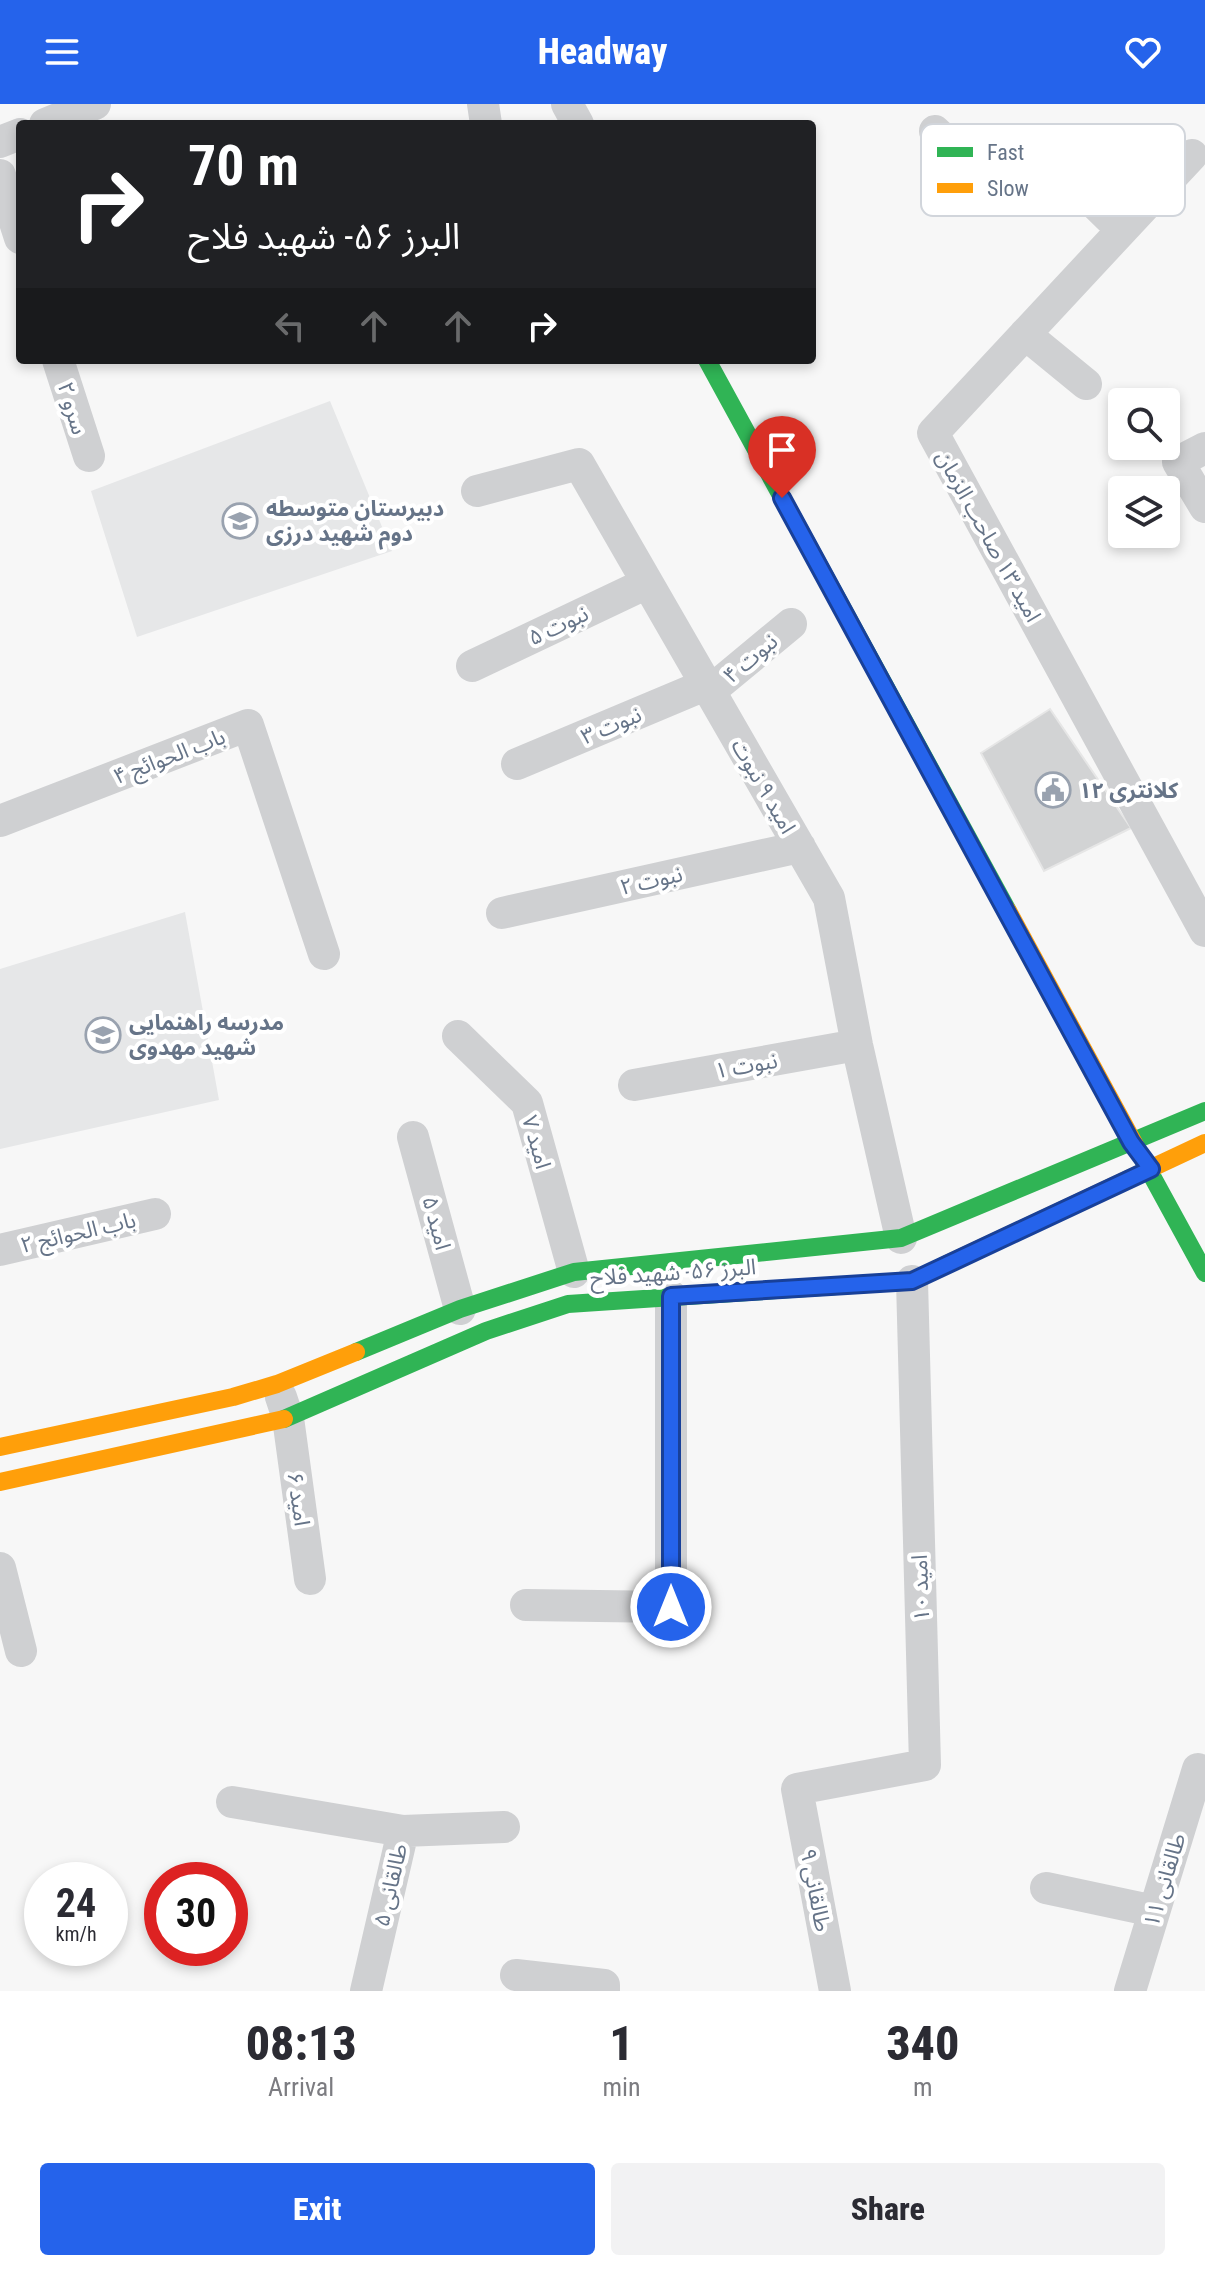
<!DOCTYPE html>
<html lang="en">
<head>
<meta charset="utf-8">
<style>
  :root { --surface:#fff; --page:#f2f2f3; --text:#2b2b33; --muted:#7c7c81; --accent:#2563eb }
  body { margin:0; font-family:"Roboto Condensed","Noto Sans Arabic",sans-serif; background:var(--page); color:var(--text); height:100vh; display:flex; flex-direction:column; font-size:30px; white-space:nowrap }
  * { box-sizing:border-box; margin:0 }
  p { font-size:26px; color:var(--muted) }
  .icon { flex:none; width:44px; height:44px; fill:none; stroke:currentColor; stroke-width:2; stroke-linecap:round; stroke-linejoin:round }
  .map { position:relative; height:1887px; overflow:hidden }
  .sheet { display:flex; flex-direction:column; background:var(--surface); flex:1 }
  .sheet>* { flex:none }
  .banner { position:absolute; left:16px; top:16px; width:800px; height:244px; border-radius:8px; box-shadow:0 4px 12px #0003; background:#202124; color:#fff; overflow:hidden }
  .controls { position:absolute; left:1108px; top:284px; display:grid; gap:16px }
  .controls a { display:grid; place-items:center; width:72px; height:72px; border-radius:8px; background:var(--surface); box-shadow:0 4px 12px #0003; font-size:40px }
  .speed { position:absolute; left:24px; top:1758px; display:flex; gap:16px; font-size:40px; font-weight:700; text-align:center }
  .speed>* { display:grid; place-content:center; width:104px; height:104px; border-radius:50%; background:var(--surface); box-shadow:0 4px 12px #0003; line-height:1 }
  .speed small { font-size:20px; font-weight:400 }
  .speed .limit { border:12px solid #d22; background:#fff; color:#111 }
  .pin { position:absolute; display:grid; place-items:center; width:68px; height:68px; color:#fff; margin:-82px -34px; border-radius:50% 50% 50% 0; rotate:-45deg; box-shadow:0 0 8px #0007 }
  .pin .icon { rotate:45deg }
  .me { position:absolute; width:88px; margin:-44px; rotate:0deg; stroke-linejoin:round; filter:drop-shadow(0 0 6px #0008) }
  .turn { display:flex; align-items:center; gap:28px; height:168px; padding:0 40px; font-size:36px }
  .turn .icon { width:104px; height:104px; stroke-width:2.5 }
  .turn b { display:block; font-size:56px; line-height:68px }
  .lanes { display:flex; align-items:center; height:76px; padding:0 40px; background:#0003; justify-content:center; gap:40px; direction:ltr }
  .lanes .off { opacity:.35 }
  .eta { display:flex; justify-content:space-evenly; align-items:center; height:136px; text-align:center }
  .eta b { font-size:48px; font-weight:800; line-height:56px }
  .primary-button { display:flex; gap:16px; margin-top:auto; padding:16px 40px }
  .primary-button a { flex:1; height:92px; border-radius:8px; background:var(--accent); color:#fff; font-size:32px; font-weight:800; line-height:92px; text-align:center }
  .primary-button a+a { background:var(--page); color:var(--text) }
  header { display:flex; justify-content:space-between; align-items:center; height:104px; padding:0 40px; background:var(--accent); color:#fff; font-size:36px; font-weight:800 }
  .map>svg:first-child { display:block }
  .built { fill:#e6e7e8 }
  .building { fill:#d2d3d4; stroke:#e6e6e6; stroke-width:2 }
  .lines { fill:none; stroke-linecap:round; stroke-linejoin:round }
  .street { stroke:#cfd0d2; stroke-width:32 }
  .fast { stroke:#30b455; stroke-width:18 }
  .slow { stroke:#ff9f0a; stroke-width:18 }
  .route-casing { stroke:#184099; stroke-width:20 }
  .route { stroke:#2563eb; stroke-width:14 }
  .labels { text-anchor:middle; stroke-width:8; stroke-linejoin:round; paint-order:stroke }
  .street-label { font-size:22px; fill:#667488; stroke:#fff }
  .poi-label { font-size:22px; font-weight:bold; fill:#667488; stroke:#fff; text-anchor:start }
  .key { fill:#fff; stroke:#d1d5db; stroke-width:2 }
  .key-label { font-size:22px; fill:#667488 }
</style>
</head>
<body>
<header><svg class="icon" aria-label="menu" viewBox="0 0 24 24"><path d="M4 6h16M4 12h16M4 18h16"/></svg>Headway<svg class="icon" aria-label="heart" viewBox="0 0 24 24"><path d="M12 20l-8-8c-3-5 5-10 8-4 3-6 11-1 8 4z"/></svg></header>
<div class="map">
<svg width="1205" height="1887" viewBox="0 0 1205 1887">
  <rect width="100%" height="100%" fill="#f7f7f7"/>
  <path class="built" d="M330,297L392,447L137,533L91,387Z
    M185,808L219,996L0,1045V865Z"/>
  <path class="building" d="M1050,605L1131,724L1044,767L981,649Z"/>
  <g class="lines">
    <path class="street" d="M483,0L486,20
      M567,0L578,20
      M45,20L95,0
      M935,27L991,80L1035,41L1122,126
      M0,38L20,30
      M1192,51L933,329L1205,827
      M0,71L20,134
      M1025,230L1086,280
      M58,256L89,352
      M1205,344L1178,358L1205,403
      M477,387L579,360L829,794L857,941L901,1134
      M472,562L645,480
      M709,588L791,520
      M517,660L705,581
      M0,717L248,621L324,850
      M502,809L800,743
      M458,932L527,999L574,1168
      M634,981L857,941
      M413,1033L460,1205
      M0,1146L155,1110
      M281,1293L288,1314L310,1475
      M0,1464L21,1547
      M526,1501L671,1503V1192
      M232,1698L403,1727
      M1046,1784L1154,1807
      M516,1871L604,1881V1887
      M366,1887L403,1727L504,1723
      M835,1887L797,1685L925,1661L912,1177
      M1130,1887L1198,1665"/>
    <path class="fast" d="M707,256L1008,807
      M1135,1041L1205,1169
      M356,1248L460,1205L574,1168L901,1134L1205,1007
      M284,1315L486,1227L568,1200L912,1177L947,1160"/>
    <path class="slow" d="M1008,807L1135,1041
      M947,1160L1205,1039
      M0,1343L233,1293L277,1280L356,1248
      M0,1378L284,1315"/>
  </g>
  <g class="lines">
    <defs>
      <path id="route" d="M671,1503V1192L912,1177L1151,1065L1131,1038L782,394"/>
    </defs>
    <use href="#route" class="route-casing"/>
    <use href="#route" class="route"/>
  </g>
  <defs>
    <symbol id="school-ring" viewBox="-11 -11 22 22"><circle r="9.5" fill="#fff" stroke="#99a2af" stroke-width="1.5"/><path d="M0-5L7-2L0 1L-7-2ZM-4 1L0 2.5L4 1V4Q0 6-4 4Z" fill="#99a2af"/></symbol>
    <symbol id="civic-ring" viewBox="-11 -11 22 22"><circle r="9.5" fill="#fff" stroke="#99a2af" stroke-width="1.5"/><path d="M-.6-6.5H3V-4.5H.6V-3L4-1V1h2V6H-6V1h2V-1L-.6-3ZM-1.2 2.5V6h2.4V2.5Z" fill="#99a2af"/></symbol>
  </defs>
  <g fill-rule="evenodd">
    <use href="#school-ring" x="220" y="397" width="40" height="40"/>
    <use href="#civic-ring" x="1033" y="666" width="40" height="40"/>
    <use href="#school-ring" x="83" y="911" width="40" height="40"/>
  </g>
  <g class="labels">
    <g class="street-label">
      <text transform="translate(73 304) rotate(73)" y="8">سرو ۲</text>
      <text transform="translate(989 432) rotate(61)" y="8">امید ۱۳ صاحب الزمان</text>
      <text transform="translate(558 521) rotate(-25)" y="8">نبوت ۵</text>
      <text transform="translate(750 554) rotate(-40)" y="8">نبوت ۴</text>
      <text transform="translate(611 621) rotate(-23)" y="8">نبوت ۳</text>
      <text transform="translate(169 652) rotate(-21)" y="8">باب الحوائج ۴</text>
      <text transform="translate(764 682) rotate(60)" y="8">امید ۹ نبوت</text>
      <text transform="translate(651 776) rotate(-13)" y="8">نبوت ۲</text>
      <text transform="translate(746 961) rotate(-10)" y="8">نبوت ۱</text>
      <text transform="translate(537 1038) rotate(74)" y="8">امید ۷</text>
      <text transform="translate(437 1119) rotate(75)" y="8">امید ۵</text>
      <text transform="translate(78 1128) rotate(-13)" y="8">باب الحوائج ۲</text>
      <text transform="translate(673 1168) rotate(-4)" y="8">البرز ۵۶- شهید فلاح</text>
      <text transform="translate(299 1395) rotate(82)" y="8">امید ۶</text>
      <text transform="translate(920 1484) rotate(-92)" y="8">امید ۱۰</text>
      <text transform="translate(1164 1776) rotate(-73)" y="8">طالقانی ۱۱</text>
      <text transform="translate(390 1781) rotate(-77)" y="8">طالقانی ۵</text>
      <text transform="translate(816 1786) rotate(79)" y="8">طالقانی ۹</text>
    </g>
    <g class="poi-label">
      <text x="266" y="412">دبیرستان متوسطه<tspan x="266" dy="25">دوم شهید درزی</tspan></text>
      <text x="1079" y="694">کلانتری ۱۲</text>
      <text x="129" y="926">مدرسه راهنمایی<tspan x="129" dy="25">شهید مهدوی</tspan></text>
    </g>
  </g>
  <rect x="921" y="20" width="264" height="92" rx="12" class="key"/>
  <rect x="937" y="43" width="36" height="10" fill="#30b455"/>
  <rect x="937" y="79" width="36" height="10" fill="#ff9f0a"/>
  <g class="key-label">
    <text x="987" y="56">Fast</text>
    <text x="987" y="92">Slow</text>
  </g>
</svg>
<div class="controls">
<a><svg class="icon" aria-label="search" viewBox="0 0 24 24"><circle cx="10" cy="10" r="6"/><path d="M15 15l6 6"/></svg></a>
<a><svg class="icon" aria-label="layers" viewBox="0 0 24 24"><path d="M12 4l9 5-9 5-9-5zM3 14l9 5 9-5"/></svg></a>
</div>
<div class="speed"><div>24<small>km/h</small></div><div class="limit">30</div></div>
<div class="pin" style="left:782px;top:394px;background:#d93025"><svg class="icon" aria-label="arrive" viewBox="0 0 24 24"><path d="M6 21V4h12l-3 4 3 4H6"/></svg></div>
<svg class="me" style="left:671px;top:1503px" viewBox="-20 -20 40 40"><circle r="17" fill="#2563eb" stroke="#fff" stroke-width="3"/><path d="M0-11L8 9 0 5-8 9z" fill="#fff"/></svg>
<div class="banner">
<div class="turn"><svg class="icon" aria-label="right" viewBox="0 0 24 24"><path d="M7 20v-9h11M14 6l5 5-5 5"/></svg><div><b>70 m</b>البرز ۵۶- شهید فلاح</div></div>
<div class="lanes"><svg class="icon off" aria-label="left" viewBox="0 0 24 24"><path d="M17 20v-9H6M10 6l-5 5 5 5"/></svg><svg class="icon off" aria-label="ahead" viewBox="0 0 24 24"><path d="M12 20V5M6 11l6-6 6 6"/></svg><svg class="icon off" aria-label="ahead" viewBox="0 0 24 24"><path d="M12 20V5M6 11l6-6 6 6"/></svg><svg class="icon" aria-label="right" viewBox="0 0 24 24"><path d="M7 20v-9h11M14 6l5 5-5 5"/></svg></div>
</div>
</div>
<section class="sheet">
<div class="eta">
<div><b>08:13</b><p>Arrival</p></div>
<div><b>1</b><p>min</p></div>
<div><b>340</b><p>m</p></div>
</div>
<div class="primary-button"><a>Exit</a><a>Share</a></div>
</section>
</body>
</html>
